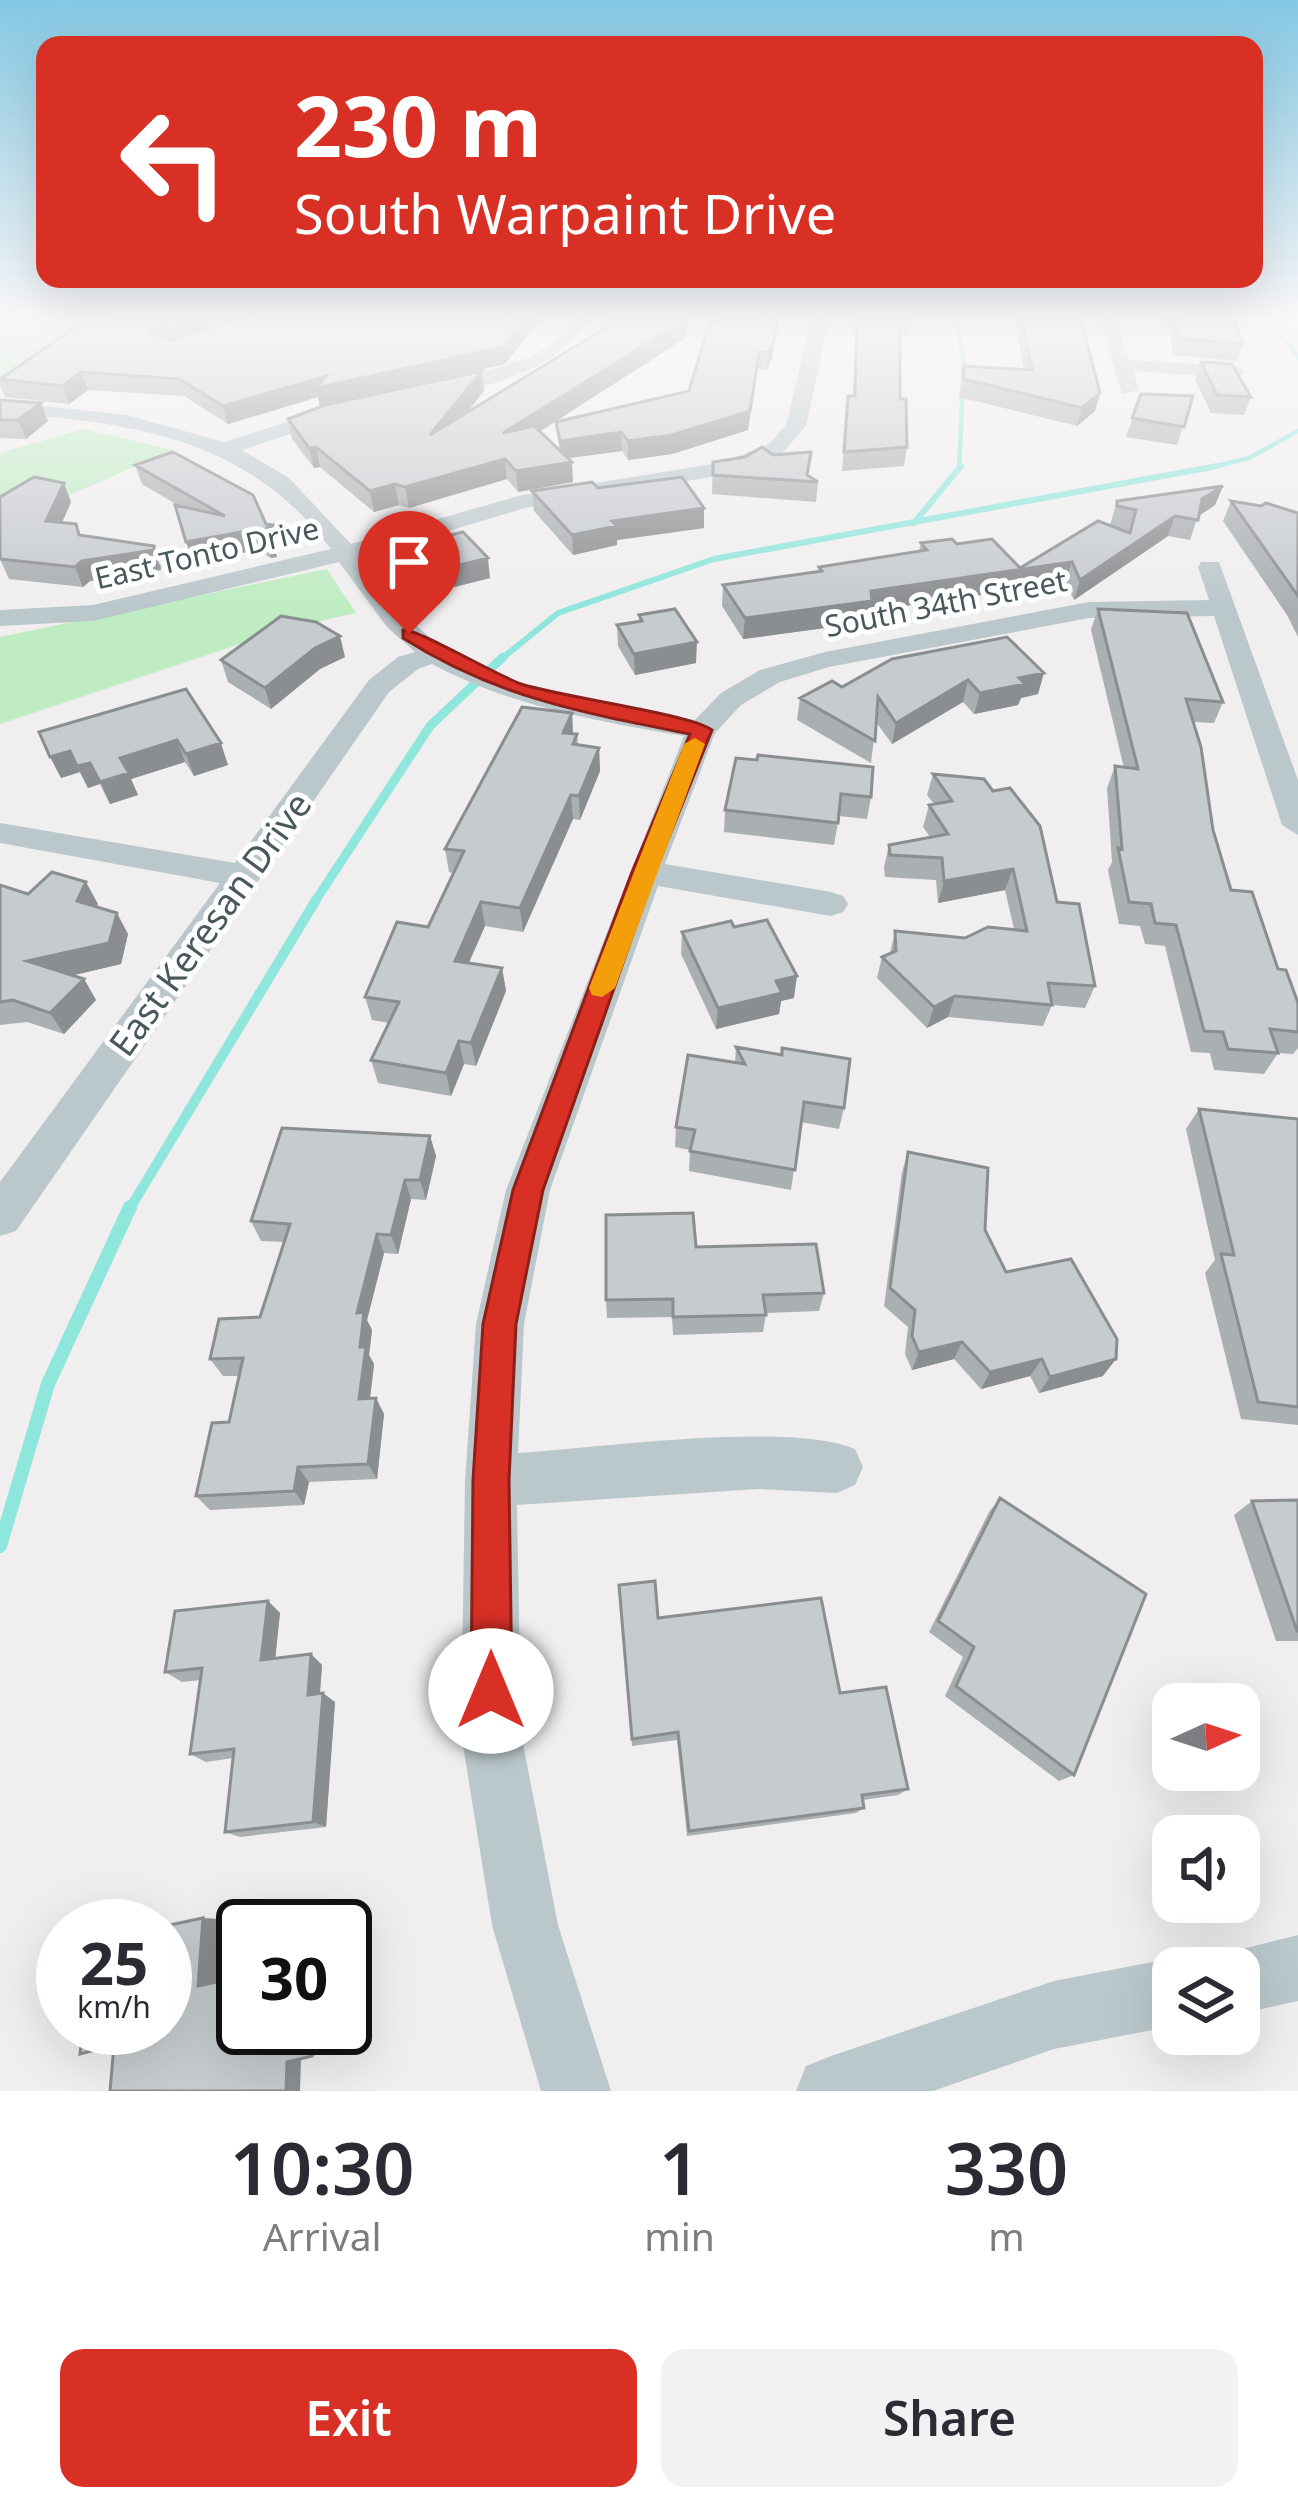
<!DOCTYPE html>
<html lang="en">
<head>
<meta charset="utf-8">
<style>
  :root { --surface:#fff; --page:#f2f2f3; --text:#2b2b33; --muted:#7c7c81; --accent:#d93025 }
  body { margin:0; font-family:"Noto Sans",sans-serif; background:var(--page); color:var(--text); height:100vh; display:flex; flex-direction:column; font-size:45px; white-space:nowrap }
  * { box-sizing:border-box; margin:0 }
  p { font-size:39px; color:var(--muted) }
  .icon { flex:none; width:66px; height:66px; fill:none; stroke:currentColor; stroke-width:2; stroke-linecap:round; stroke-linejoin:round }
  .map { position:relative; height:2091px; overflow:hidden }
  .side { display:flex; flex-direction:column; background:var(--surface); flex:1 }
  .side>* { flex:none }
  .hud { position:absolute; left:36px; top:36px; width:1227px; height:252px; border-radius:24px; box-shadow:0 12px 48px #0002; background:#d93025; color:#fff; overflow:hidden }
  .needle { width:78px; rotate:87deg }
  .fabs { position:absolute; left:1152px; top:1683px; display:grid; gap:24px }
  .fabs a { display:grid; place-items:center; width:108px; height:108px; border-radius:24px; background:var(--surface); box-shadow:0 12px 48px #0002; font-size:60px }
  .speed { position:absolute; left:36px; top:1899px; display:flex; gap:24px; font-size:60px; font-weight:700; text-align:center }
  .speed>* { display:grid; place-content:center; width:156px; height:156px; border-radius:50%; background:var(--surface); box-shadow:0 12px 48px #0002; line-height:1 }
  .speed small { font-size:30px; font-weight:400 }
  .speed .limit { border:6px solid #111; border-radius:18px; background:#fff; color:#111 }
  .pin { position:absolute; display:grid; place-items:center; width:102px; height:102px; color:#fff; margin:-123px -51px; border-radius:50% 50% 50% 0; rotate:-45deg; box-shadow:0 0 12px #0007 }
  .pin .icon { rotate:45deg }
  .me { position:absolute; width:132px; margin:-66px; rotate:0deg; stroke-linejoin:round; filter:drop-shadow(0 0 9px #0008) }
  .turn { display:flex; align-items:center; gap:42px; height:252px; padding:0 60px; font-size:54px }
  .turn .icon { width:156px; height:156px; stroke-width:2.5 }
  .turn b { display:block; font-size:84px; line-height:102px }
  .eta { display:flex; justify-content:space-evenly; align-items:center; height:204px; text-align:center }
  .eta b { font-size:72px; font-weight:600; line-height:84px }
  .primary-button { display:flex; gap:24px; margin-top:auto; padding:24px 60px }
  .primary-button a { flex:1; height:138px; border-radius:24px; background:var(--accent); color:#fff; font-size:48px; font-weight:600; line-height:138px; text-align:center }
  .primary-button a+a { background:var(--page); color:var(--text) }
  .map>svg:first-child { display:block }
  .green { fill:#bfecc2 }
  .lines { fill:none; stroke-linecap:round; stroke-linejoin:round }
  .stream-far4 { stroke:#8fe6dc; stroke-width:4.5 }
  .stream-far3 { stroke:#8fe6dc; stroke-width:6 }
  .stream-far2 { stroke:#8fe6dc; stroke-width:9 }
  .stream-far1 { stroke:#8fe6dc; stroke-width:10 }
  .stream { stroke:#8fe6dc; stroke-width:14 }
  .minor { fill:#bbc8cb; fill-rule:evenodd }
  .wall { fill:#aaafb1 }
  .shaded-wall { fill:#8b8e90 }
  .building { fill:#c6cbce; stroke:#8b8e90; stroke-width:3 }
  .route { fill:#d93025; stroke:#8d1f18; stroke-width:3 }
  .slow { fill:#f59e0b }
  .labels { text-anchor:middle; stroke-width:10; stroke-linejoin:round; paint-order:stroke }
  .far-street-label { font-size:30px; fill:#48585b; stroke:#fff }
  .street-label { font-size:36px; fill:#48585b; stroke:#fff }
</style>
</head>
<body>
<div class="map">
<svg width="1298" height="2091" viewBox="0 0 1298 2091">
  <rect width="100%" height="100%" fill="#f1eeef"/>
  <path class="green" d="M0,316H113L0,386Z
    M84,429L172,450L68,496L0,498V453Z
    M327,569L356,613L288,628L0,724V637Z"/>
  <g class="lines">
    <path class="stream-far4" d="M956,316L964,364L959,469
      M1282,316L1277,328L1298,358
      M0,332L15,316
      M1204,469L1249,458L1298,431"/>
    <path class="stream-far3" d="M914,523L961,466
      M500,660L558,613L714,559L1217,466"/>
    <path class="stream-far2" d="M314,903L430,726L503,657"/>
    <path class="stream-far1" d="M129,1210L316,900"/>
    <path class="stream" d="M0,1546L48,1384L130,1207"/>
    <path class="minor" d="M576,316H594C553,373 496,384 431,398L421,392L531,357L549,346Z
      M812,316H830L806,426L783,452L729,474L525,508L361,557C378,581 396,608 419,628C491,693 602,705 695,720L721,693L760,670L825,652L1089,602L1209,600L1198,567L1201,562H1219L1298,780V835L1282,825L1214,616L1089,618L829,667L780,682L741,705L715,733L665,864L831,892L843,896L848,904L843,912L831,916L658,886L550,1190L524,1324L518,1453C598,1448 788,1421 855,1449L863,1467L855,1485L837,1493L758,1489L517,1505L521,1733L558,1925L611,2091H541L492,1925L461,1733L465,1481L476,1324L506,1190L684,736C597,721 510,706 432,664L418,669L389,692L16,1231L0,1236V1182L220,883L0,843V823L235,863L369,680L398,657L415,652L387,627L339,562L93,621L0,626V610L93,605L331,549C247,437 131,422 0,413V401L127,415L224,442L332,408H346V416L242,450L289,478L351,544L522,495L724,462L769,444L786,425Z
      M1099,316H1115L1129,360L1236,366L1245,372L1236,378L1133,371L1139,390L1122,394Z
      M1298,1935V2001L1239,2014V1968H1210L1215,1956Z
      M1173,1958L1196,1968H1173V2026L1054,2049L933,2091H796L806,2066L831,2056L1054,1981Z"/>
  </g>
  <path class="wall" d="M92,316L505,364L320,406L318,397L228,424L184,396L88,390L69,404L5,397L0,385V378Z
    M612,316H661L660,318L687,319V337L540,431L559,449L556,422L689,391L720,316H779L772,358L767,370L758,369L748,430L672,454L628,460L622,451L569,458L573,482L518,492L507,479L409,508L399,505L374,512L320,467L314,468L292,439L288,419L482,371L484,391L466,413L607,327Z
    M852,316H912L910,336L900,335V399L907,447L904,466L842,471L848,396H853L856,335Z
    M1014,316H1080L1100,393L1095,411L1077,426L959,397L964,366L1024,369Z
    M1154,316H1232L1243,344L1237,361L1173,355L1170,333Z
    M1201,362L1251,397L1244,415L1211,413L1195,380Z
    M1141,394L1193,396L1177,445L1126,437Z
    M0,400L48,421L26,439L0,438Z
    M713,462L808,476L818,482L816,502L712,494Z
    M135,465L266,524L274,525L279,545L274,547L277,557L271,558L257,550L193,562L181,507L142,484Z
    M1223,486L1215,505L1198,516L1190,540L1168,536L1074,600L1065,583L870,611L869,622L743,639L722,606L723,585L818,572L819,567L919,551L921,543L957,544L1020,568L1110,525L1117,501Z
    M598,488L704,528L617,540V545L573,555L534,511L532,491Z
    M1231,501L1298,513V637L1287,615L1223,521Z
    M71,502L62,523L80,536L161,565V570L90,581L83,587L9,579L0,559Z
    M412,545L490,578L438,591L416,565Z
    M1098,609L1223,702L1214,723L1193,722L1213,830L1231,890L1298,1003V1048L1293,1054L1278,1053L1264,1074L1214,1070L1210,1053L1191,1052L1165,946L1145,944L1140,926L1119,924L1108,870L1112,862L1107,788L1115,766L1124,768L1091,630Z
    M639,615L696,663L635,675L618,646L617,625L639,622Z
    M345,657L320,669L271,709L228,682L221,660Z
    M892,659L1038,694L1021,698L1018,705L974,714L963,702L892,744L876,722L871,763L797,720L800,698L842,687Z
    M186,689L228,765L194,776L185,762L131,779L138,795L110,804L100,784L88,788L80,772L61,778Z
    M572,713L573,734H577L578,745L599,748L600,771L580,820L573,819L523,932L485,926L469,963L502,968L506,991L476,1066L464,1064L451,1096L378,1083L371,1060L389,1023L372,1020L365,997L428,927L453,873L449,872L445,849Z
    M757,760L871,797L867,819L839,816L834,845L724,832L725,810Z
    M933,774L1057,902L1095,986L1085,1008L1052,1005L1043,1026L948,1017L927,1028L877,978L882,957L890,953L895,931L965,938L1014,929L1005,890L938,903L936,880L885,877L884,867L889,845L930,837L923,827L929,805L934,804L927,795Z
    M0,885L28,894L98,904L97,906L128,934L121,964L73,975L84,979L96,1000L64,1034L27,1022L0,1025Z
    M734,927L794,998L781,1001L779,1014L716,1029L681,954L682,932Z
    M736,1047L844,1108L839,1129L801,1122L791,1190L689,1171L690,1150L675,1147L676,1127L735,1063Z
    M1199,1109L1298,1119V1425L1241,1419L1205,1273L1215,1260L1186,1129Z
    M430,1136L436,1156L426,1200L411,1199L398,1254L384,1253L367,1320L372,1330L369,1355L374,1364L370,1398L384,1414L377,1479L309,1482L304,1505L210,1510L196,1496L229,1422L239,1376H223L210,1359L260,1317L284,1242L261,1241L251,1221Z
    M908,1152L985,1230L1006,1272L1103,1376L1039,1393L1030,1376L981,1389L954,1359L912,1370L905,1354L908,1327L884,1306L902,1172Z
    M696,1247L824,1293L819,1311L766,1313L763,1332L673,1335L672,1317L607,1318L606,1300Z
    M1000,1498L1074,1775L1059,1781L945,1696L963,1657L929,1632L989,1512Z
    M1298,1500V1641H1276L1234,1515L1252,1501Z
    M619,1585L658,1618L840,1693L908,1789L898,1795L863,1800L864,1808L856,1813L687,1836L677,1740L632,1746Z
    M268,1601L280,1613L275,1658L311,1654L322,1665L320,1694L335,1702L326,1827L240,1837L225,1832L233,1758L206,1762L190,1754L201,1680L182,1682L165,1672Z"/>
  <path class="shaded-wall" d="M191,316H246L159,345L151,334L153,328Z
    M529,316H543L505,364L320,406L318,397L228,424L223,406Z
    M778,316L772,358L767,370L768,352Z
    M687,319V337L505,454L503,433Z
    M759,352L748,430L672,454L628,460V441Z
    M482,371L484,391L433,455L430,435Z
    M81,372L88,390L69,404L63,386Z
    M1100,393L1095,411L1077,426L1082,408Z
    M41,403L48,421L26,439L18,420Z
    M621,432L622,451L561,459L560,441Z
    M316,447L320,467L314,468L309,448Z
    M505,459L507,479L409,508L405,487Z
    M572,462L573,482L518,492L516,471Z
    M64,483L71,502L54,540L46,521Z
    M395,484L399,505L374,512L370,491Z
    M1223,486L1215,505L1194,519L1202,499Z
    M704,508V528L617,540V545L573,555L572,535L612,521Z
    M1175,516L1168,536L1074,600L1080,580Z
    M274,525L279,545L274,547L277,557L271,558L266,538L267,528Z
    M252,530L257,550L193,562L186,542Z
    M154,546L161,570L90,581L83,587L75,567L82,561Z
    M488,558L490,578L438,591L435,571Z
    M1072,562L1065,583L870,611L869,622L743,639L745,618L871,591Z
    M340,636L345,657L320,669L271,709L265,688L315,648Z
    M697,642L696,663L635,675L634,654Z
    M1044,673L1038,694L1021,698L1018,705L974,714L980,693L1019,678Z
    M968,680L963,702L892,744L896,723Z
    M572,713L573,736L563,733Z
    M177,740L185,762L131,779L138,795L110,804L100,782L120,758Z
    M221,743L228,765L194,776L186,754Z
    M599,748L600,771L580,820L579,796Z
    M70,751L90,763L100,784L88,788L80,772L61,778L50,757Z
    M571,795L573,819L523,932L520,908Z
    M1013,869L1005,890L938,903L944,881Z
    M86,882L98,904L89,922L77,901Z
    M481,902L485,926L459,984L455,961Z
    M117,913L128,934L121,964L41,983L27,961Z
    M502,968L506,991L476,1066L471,1043Z
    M797,976L794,998L781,1001L779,1014L716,1029L718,1008L776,981Z
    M84,979L96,1000L64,1034L50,1013Z
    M955,996L948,1017L927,1028L934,1007Z
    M459,1041L464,1064L451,1096L446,1073Z
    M430,1136L436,1156L426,1200L420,1180Z
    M405,1180L411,1199L398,1254L391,1235Z
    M377,1234L384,1253L367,1320L372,1330L369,1355L374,1364L368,1415L359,1399L360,1347L357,1313Z
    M962,1342L954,1359L912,1370L919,1352Z
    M1042,1359L1030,1376L981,1389L990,1372Z
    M1116,1359L1103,1376L1039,1393L1050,1377Z
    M376,1398L384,1414L377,1479L368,1464Z
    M298,1467L309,1482L304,1505L294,1491Z
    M268,1601L280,1613L274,1670L261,1660Z
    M311,1654L322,1665L319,1704L308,1695Z
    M323,1693L335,1702L326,1827L313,1822Z
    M203,1918L220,1919L216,1985L198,1986Z
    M313,2028H326V2052L312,2056Z
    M301,2058L300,2091H286L287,2062Z"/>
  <path class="building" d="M92,316H191L153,328L151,334L171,340L246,316H529L503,347L316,388L326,376L223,406L179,379L81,372L63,386L0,379Z
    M612,316H655L654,317L687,319L503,433L534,426L572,462L516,471L505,459L405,487L395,484L370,491L316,447L309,448L288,419L325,405L482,371L430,435L607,327Z
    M720,316H778L774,341L768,352H759L750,411L672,435L628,441L621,432L560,441L556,422L689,391L710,321L719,322Z
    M857,316H912L913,319H900V399H906L907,447L844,452L848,396H855Z
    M1021,316H1080L1100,393L1082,408L963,379L964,366L1032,370Z
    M1174,316H1232L1243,344L1178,338Z
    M1201,362L1232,364L1251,397L1217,395Z
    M1141,394L1193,396L1184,427L1132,418Z
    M0,400L41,403L18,420H0Z
    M762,447L773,455L811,452L807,475L818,482L713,475V462L745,457Z
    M173,452L253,495L266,524L274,525L267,528L271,537L266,538L252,530L186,542L175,505L225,516L135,465Z
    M34,477L64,483L46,521L76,524L79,535L154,546V550L82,561L75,567L0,559V497Z
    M682,477L704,508L612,521L617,526L572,535L532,491L592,482L598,488Z
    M1223,486L1202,499L1198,520L1175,516L1080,580L1072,562L871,591L872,601L745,618L723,585L822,571L819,567L927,550L921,543L952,539L957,544L992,539L1020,568L1098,521L1130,533L1136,510L1117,506V501Z
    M1231,501L1261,506L1266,503L1298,513V596Z
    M463,532L488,558L435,571L412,545Z
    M675,609L697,642L634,654L617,625L642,621L639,615Z
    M1098,609L1187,613L1223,702L1186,699L1201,747L1213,830L1231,890L1252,892L1278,969L1286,970L1298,1003V1032L1270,1029L1278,1053L1228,1049L1223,1032L1204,1031L1176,925L1155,923L1151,904L1129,902L1118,848L1122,849L1115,766L1138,769Z
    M281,616L316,622L340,636L315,648L265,688L221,660Z
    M1007,637L1044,673L1019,678L1025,684L980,693L968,680L896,723L878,697L875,741L800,698L832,681L842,687L892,659Z
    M186,689L221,743L186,754L177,740L120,758L129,773L100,782L90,763L77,766L70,751L50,757L39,732Z
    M522,707L572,713L563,733L577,734L573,744L599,748L579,796L571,795L520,908L481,902L455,961L502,968L471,1043L459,1041L446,1073L371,1060L399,1002L365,997L397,922L428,927L464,851L445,849Z
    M758,755L873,767L871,797L841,794L838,823L725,810L736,758L757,760Z
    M933,774L984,779L993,791L1010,788L1040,826L1057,902L1079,904L1095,986L1048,983L1052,1005L955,996L934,1007L882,957L896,951L895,931L965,938L988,927L1027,931L1013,869L944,881L942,858L890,855L889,845L948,834L929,805L952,801Z
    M52,872L86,882L77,901L117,913L109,943L27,961L84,979L50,1013L13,1000L0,1002V885L28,894Z
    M767,920L797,976L776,981L782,993L718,1008L682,932L731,921L734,927Z
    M736,1047L782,1055V1048L850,1059L844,1108L804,1102L795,1170L690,1151L695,1130L676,1127L688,1055L745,1064Z
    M1199,1109L1298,1119V1407L1258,1402L1221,1254L1234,1255Z
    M282,1128L430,1136L420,1180H405L391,1235L377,1234L357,1313L364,1312L360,1347H366L359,1399L376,1398L368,1464L298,1467L294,1491L196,1496L212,1423L229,1422L243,1358L210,1359L219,1319L260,1317L290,1224L251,1221Z
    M908,1152L988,1168L985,1230L1006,1272L1071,1259L1117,1339L1116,1359L1050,1377L1042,1359L990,1372L962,1342L919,1352L912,1336L915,1310L890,1288Z
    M693,1213L696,1247L816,1244L824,1293L763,1295L766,1315L673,1317V1299L606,1300V1215Z
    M1000,1498L1146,1594L1074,1775L956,1686L974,1647L938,1621Z
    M1298,1500V1631H1297L1252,1501Z
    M655,1581L658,1618L821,1598L840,1693L886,1687L908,1789L862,1795L864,1808L689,1831L678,1732L632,1739L619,1585Z
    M268,1601L261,1660L311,1654L308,1695L323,1693L313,1822L225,1832L234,1749L190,1754L202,1668L165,1672L175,1611Z
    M203,1918L198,1986L243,1976V2028H313L312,2056L287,2062L286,2091H110L114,2045L80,2054L83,2028H165V1926Z"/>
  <linearGradient id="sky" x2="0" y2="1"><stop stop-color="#84c8e3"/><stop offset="0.52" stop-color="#f9f7f8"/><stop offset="1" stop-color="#f9f7f8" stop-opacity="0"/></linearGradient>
  <rect width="1298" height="608" fill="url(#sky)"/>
  <path class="route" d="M403,630C416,628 496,675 521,684C561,697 691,714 712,730L655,872L543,1190L516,1324L509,1480L512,1691L506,1706L491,1712L477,1706L471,1691L473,1480L483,1324L513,1190L632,872L690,734C584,713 495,697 403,638Z"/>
  <path class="slow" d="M695,738L705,744L615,988L602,997L592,995L589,988L684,744Z"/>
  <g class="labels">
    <g class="far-street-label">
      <text transform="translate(207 554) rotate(-13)" y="10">East Tonto Drive</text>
      <text transform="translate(946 604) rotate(-11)" y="10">South 34th Street</text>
    </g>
    <g class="street-label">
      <text transform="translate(210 924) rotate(-54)" y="13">East Keresan Drive</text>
    </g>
  </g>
</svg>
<div class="fabs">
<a><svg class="needle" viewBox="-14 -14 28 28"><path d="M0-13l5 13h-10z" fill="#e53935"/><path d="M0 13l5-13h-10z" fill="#7c7c81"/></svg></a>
<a><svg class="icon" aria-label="sound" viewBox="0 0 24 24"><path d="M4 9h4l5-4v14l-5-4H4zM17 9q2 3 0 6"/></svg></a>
<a><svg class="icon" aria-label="layers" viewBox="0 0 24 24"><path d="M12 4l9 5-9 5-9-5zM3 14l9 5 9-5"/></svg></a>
</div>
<div class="speed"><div>25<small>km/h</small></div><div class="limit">30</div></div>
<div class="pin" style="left:409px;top:634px;background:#d93025"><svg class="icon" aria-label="arrive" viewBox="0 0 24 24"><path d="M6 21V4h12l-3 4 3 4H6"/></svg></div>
<svg class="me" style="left:491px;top:1691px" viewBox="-20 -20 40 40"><circle r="19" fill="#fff"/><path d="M0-13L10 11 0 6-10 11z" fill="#d93025"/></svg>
<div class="hud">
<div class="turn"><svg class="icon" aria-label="left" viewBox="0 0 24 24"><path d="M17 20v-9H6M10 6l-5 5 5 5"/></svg><div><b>230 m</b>South Warpaint Drive</div></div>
</div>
</div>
<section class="side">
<div class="eta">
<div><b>10:30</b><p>Arrival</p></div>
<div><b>1</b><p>min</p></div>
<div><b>330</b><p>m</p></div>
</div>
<div class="primary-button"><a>Exit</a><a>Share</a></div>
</section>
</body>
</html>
